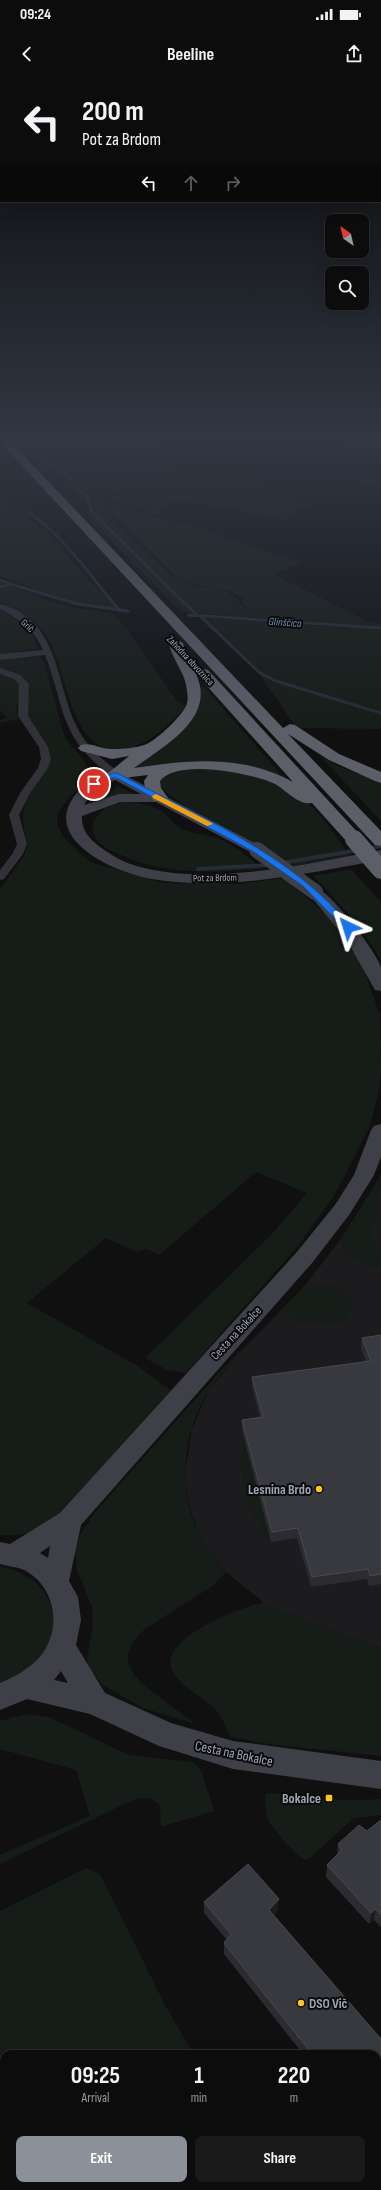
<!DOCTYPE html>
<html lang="en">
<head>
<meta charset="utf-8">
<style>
  :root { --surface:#0c0c0d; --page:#1a1a1b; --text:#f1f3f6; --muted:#9a9b9d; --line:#2c2c2e; --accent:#8c9099 }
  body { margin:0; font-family:"Sofia Sans Condensed",sans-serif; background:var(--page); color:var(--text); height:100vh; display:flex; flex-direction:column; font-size:15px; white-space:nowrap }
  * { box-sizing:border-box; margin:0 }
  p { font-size:13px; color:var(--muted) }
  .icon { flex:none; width:22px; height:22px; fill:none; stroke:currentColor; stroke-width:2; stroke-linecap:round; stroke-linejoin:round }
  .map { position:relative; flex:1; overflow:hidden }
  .details { position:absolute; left:0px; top:1970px; width:381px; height:140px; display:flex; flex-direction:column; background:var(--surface); border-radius:12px 12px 0 0; box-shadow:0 4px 16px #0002,0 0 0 1px var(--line) }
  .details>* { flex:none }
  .hud { position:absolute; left:0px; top:0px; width:381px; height:122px; box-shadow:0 4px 16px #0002,0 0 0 1px var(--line); background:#0c0c0d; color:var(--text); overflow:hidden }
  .needle { width:26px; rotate:326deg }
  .controls { position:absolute; left:325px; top:134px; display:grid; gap:8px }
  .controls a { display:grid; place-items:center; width:44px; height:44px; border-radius:8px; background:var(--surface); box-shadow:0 4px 16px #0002,0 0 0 1px var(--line); font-size:20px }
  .pin { position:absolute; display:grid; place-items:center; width:34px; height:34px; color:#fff; margin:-17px; border:2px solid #fff; border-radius:50%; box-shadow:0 1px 4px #0007 }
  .me { position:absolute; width:44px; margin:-22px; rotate:319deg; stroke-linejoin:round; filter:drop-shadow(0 0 3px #0008) }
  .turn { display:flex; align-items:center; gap:14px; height:84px; padding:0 16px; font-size:18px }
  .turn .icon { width:52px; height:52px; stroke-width:2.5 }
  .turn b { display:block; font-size:28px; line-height:34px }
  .lanes { display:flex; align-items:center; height:38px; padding:0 16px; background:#0003; justify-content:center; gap:20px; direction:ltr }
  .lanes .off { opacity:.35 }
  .eta { display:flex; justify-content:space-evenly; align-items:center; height:68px; text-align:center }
  .eta b { font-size:24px; font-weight:700; line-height:28px }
  .button { display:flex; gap:8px; margin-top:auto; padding:8px 16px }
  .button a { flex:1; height:46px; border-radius:8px; background:var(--accent); color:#fff; font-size:16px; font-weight:700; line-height:46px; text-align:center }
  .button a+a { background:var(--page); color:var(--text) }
  .status { display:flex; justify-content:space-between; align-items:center; height:28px; padding:0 20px; background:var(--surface); direction:ltr }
  .status svg { height:11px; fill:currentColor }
  header { display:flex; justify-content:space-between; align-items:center; height:52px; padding:0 16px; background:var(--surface); font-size:18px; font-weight:700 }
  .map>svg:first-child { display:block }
  .built { fill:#1c1c1e }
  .green { fill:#161c17 }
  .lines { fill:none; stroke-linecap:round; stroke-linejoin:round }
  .stream-far2 { stroke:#262d36; stroke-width:2.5 }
  .stream-far1 { stroke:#262d36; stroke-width:3 }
  .stream { stroke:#262d36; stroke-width:4 }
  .street { fill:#313137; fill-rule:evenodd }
  .secondary { fill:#3f4047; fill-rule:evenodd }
  .highway { fill:#5c5e68; fill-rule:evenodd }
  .secondary-bridge { stroke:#3f4047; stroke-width:16 }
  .highway-bridge { stroke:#5c5e68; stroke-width:18 }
  .wall { fill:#2c2c30 }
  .shaded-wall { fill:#1b1b1e }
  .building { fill:#38393e; stroke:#484a50 }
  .route { fill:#1a73e8; stroke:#114b97 }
  .slow { fill:#f59e0b }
  .poi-dot { fill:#ffc41b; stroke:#0b0b0c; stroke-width:1.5 }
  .labels { text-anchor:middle; stroke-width:4; stroke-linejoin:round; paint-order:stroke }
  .far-street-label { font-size:10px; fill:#a0a4b3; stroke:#0b0b0c }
  .far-water-label { font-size:11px; font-style:italic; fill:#7390b2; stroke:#0b0b0c }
  .street-label { font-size:12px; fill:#a0a4b3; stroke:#0b0b0c }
  .near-poi-label { font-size:14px; font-weight:bold; fill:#a0a4b3; stroke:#0b0b0c; text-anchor:end }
  .near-street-label { font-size:14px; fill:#a0a4b3; stroke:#0b0b0c }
</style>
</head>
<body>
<div class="status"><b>09:24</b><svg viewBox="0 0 49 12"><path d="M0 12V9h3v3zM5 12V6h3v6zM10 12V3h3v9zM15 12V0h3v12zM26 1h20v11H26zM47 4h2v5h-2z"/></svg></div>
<header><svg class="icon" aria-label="back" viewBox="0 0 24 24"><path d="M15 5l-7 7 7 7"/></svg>Beeline<svg class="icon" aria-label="share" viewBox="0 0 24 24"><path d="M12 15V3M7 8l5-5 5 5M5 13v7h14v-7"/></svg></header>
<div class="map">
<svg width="381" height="2110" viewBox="0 0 381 2110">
  <rect width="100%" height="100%" fill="#101011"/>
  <path class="built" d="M375,1106L381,1108V1568L283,1532L263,1522L226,1492L207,1468L197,1449L188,1420L185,1393L192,1349L209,1310L246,1266L303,1208L344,1155Z"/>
  <path class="green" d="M12,357H139L158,368L165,375V381L137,404L108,415L104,419L110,436L172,496C189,509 210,505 229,513C238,517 241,528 249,531L241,520L244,519L232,512L183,502L177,498L114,435L109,424H120L147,435L204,449L256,468L303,482L273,494L372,543L381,544V547L181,532L87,435L89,428L84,421L56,393L38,384Z
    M142,357H317L157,364Z
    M342,357H349L362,369L381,378V382L362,374Z
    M354,357H381V376L367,369Z
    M163,388L280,409L244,408L259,413L312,424L284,440L173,419L160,436L110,419L143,405L152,404L149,402V399Z
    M381,392V406L323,396L325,395Z
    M0,403L2,405L0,408L9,420L60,465L71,481L117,529C75,526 39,510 0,496Z
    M0,501L52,522L81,529L112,533L123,544L177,621L186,627C170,644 145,668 121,670C65,674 70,580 41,548C31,537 14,528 0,522Z
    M0,530C13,537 39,552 36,569L0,574Z
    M201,538L381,550V649L298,648L290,639L260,594Z
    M29,575L39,576L44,582L64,655C71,669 87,679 91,694L63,725L57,736V745L64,758L90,782L163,803L239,804L284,798L327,835L340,850L364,890L380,935L381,989L379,1010L370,1046L334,1116L298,1166L186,1293L165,1289L145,1278L274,1152L307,1113L256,1092L159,1175L147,1169L137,1172L106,1158L27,1223L136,1285L171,1310L48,1448L19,1455H0V809L23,777L28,766C15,725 30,712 50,677C38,658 18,635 30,613L28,604L0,589V579Z
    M0,593L19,601L22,617L16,627L18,639L0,643V640L7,638L0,630Z
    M202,607L205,608L285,699L246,688L128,689L193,638L200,624V608Z
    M320,676L338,686L381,702V741Z
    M183,688C229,689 271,693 308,723C324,737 337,759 351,776L295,786L260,763H254L188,728L160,708V697Z
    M118,706L134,714L100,720Z
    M123,722C138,722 152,724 164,733C170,737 173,744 180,748C189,753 200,753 210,756C231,761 246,775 262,789C214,792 165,796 121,775C111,771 102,767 96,758C93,753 91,746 94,741C100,729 111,724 123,722Z
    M351,789L381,822V881C364,849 338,822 313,796Z
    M381,1095L379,1134L381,1142L369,1145L381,1174V1190C365,1185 342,1179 341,1159Z
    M315,1204C331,1204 353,1209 351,1229C346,1248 321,1247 307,1242L304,1244L280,1231L303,1208Z
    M245,1266C245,1270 224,1291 219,1297C183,1341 174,1407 201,1457C208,1470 217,1481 226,1492L211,1507L145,1549C113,1578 130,1595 158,1616C170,1625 183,1635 195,1644L143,1628L103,1605L88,1587L87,1578L93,1546L92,1527L77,1490L75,1471L80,1455L96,1431L224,1287Z
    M244,1361L270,1458H268C244,1425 238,1401 244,1361Z
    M0,1487C49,1494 71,1542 37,1581C27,1592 13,1597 0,1603Z
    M263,1522L283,1532L381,1568V1676L275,1665L231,1657C225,1648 222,1635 214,1628C201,1616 182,1608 173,1592C155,1559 240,1528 263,1522Z
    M26,1634L49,1637L129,1675L193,1682L202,1692L214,1731L161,1747L160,1725L149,1718L135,1719L0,1784V1775L90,1736L76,1690L0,1669V1641Z
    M270,1713C308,1718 343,1722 381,1719V1735L354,1738L310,1778L305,1780C296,1776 273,1749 268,1740C266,1733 265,1721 265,1714Z
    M86,1788L100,1794L166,1927L194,1974H4V2106H240L237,2110H0V1831Z"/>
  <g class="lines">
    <path class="stream-far2" d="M18,357L42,381L62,391L70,399
      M366,357L381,368
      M74,404L87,417L92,432L169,508
      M28,432C58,452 79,480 101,508
      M0,500L23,508
      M0,507L13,504"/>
    <path class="stream-far1" d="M20,507L78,524L128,531
      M100,507L120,531
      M168,507L197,535
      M189,535L381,548
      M200,536L260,593L276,601L381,633"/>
    <path class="stream" d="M367,769L381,766
      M282,783L359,770
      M198,789L270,785"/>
    <path class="street" d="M0,524C59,539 55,601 76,645C85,665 101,679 119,692V696C111,698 105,692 100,687C59,653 63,620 45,575L0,580V574L43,570C35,550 19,539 0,529Z
      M0,588L20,595L29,604L28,636L48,667L51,679L48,688L30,713L19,735L27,764L23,774L4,799L0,800V790L13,773L17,764L9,735L20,713L38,688L41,679L39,667L18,636L19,604L14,599L0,594Z"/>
    <path class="secondary" d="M115,690L262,767L265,770L262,773H252L156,722H120L82,736C81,753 93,762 106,771C112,775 118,779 125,782C198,810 306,784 381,770V780C307,793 227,812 152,799C119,794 43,762 73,718C82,704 99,694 115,690ZM115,700L141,714H119L84,725L92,713Z
      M315,807C330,811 376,871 381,887C381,894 381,904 381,911L375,910L346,859L307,812L309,809Z
      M381,1044V1077L374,1095L349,1135L312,1183L81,1445L69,1501L78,1517L81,1540L76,1565L105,1613L171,1643L233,1661L381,1681V1709L233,1689L159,1666L90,1634L27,1619L0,1630V1603C14,1597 27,1590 38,1579C63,1552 57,1507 24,1490C17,1487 7,1486 0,1484V1462L10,1464L60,1433L296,1173L335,1125L354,1095L371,1050L374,1046ZM50,1466L48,1478L40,1473ZM61,1591L68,1603L54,1600Z"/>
    <path class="highway" d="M0,357H6L283,648L290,644L295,645L339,674L381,692V703L375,701L329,680L288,654L381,751V766L375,765L0,362Z
      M176,559L183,563L186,575L196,593L203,589L208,590L360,755L362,759L360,763H348L312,723C299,726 286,710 275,704C252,693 177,678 160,701L161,708L168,718L166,721H154L145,708L144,701L148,695L115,699L109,697L107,694L129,676L112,679L81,671L78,668L81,665C92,662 102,670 113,669C123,669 135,668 144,665C155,662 181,637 186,626C188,622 188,616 187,611C186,593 172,580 169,563ZM196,594L198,596L293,702C243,674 188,680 134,688C164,666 217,638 196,594Z"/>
    <path class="secondary-bridge" d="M257,770L315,812"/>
    <path class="highway-bridge" d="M354,759L381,790"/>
  </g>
  <path class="wall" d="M381,1255V1504L369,1506L367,1499L311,1507L297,1458L271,1462L242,1350V1340L260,1337L252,1307V1297L366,1281L361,1268L362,1258Z
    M381,1740V1847L374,1840L369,1844L326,1797L327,1785L337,1776L338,1764L367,1751Z
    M204,1822L278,1830L274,1835L381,1959V2098L377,2093V1974H303L224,1874V1863L227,1860L204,1833Z
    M290,2106H306L302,2110H293Z"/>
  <path class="shaded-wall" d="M279,1819L278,1830L268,1841L269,1830Z
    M376,1829L374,1840L369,1844L371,1833Z
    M298,2106H306L302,2110H297Z"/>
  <path class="building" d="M381,1255V1494L370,1496L368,1489L312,1497L298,1448L272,1452L242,1340L263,1337L252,1297L371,1281L362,1258Z
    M381,1740V1834L376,1829L371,1833L327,1785L342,1770L338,1764L359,1745L367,1751Z
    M248,1784L279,1819L269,1830L381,1959V2086L377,2081V1974H312L224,1863L231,1854L204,1822Z"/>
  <linearGradient id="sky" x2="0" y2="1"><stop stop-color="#090909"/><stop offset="0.55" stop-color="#313743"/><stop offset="1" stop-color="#313743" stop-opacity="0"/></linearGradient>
  <rect width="381" height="652" fill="url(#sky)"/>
  <path class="route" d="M113,693H117C196,735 295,776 351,847L345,849L303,806L254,772L115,697L97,706L91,704Z"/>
  <path class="slow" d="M156,714L212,743L213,744L207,746L153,718L152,716Z"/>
  <g class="poi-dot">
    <circle cx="319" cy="1409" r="4"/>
    <rect x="325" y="1714" width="8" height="8" rx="2"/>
    <circle cx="301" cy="1923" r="4"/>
  </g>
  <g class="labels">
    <g class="far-street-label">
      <text transform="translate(28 545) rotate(42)" y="4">Grič</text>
      <text transform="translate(191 580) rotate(47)" y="4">Zahodna obvoznica</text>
      <text transform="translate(215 797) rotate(-1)" y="4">Pot za Brdom</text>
    </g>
    <g class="far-water-label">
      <text transform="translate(285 542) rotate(4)" y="4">Glinščica</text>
    </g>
    <g class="street-label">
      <text transform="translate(236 1253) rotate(-47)" y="4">Cesta na Bokalce</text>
    </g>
    <g class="near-poi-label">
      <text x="311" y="1414">Lesnina Brdo</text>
      <text x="321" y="1723">Bokalce</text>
      <text x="309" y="1928" text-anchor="start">DSO Vič</text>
    </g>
    <g class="near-street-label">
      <text transform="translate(234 1673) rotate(12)" y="5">Cesta na Bokalce</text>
    </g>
  </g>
</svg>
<div class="controls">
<a><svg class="needle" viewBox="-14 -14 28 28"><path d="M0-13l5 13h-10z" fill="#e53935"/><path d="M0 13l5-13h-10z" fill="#9a9b9d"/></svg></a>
<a><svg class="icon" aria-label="search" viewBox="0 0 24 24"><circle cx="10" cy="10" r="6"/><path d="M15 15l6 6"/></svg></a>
</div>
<div class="pin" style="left:94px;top:704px;background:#d93025"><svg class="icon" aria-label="arrive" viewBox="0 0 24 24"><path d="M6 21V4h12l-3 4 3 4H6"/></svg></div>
<svg class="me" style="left:348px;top:847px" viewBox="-20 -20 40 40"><path d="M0-17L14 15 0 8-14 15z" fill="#1a73e8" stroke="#fff" stroke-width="4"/></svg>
<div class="hud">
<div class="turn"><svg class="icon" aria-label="left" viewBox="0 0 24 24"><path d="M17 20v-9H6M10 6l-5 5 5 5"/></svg><div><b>200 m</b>Pot za Brdom</div></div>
<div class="lanes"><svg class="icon" aria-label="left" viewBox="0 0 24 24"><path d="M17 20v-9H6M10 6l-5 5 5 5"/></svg><svg class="icon off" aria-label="ahead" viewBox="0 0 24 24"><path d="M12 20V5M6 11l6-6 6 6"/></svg><svg class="icon off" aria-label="right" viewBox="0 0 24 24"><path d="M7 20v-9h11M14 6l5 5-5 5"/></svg></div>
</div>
<section class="details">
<div class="eta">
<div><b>09:25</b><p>Arrival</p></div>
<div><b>1</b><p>min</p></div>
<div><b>220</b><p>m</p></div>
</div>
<div class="button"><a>Exit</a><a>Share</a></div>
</section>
</div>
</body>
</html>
